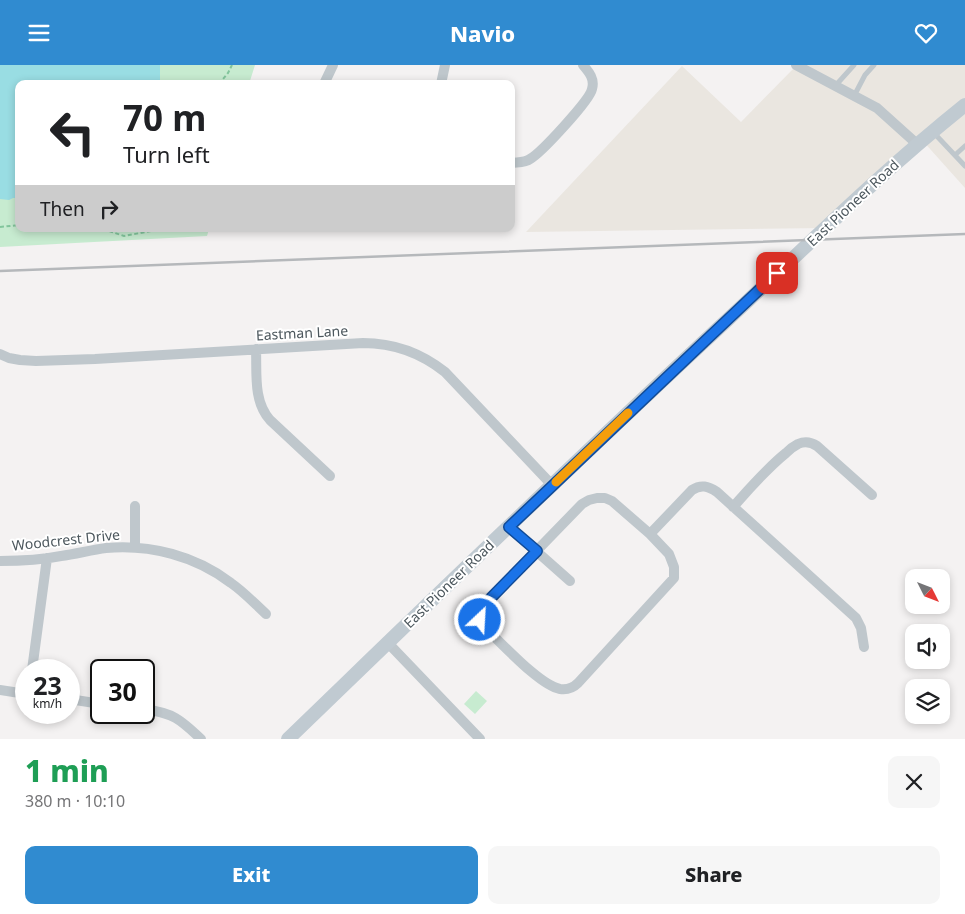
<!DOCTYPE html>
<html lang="en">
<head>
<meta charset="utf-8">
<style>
  :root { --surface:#fff; --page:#f6f6f6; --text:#202124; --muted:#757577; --accent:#308bd0 }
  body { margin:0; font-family:"Noto Sans",sans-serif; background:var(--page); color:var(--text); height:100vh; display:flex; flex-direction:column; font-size:19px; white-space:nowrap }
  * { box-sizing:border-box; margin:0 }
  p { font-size:16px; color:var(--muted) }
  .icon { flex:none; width:28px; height:28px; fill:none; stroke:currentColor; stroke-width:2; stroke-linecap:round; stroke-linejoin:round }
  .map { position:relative; height:674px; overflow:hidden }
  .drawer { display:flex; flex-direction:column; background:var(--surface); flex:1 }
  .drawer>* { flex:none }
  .banner { position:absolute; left:15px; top:15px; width:500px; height:152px; border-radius:10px; box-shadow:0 2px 8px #0003; background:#fff; color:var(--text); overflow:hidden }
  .needle { width:32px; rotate:132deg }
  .buttons { position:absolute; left:905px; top:504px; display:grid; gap:10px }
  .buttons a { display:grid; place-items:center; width:45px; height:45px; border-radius:10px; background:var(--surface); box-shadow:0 2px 8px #0003; font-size:25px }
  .speed { position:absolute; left:15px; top:594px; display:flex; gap:10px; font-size:25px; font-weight:700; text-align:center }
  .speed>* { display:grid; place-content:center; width:65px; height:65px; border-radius:50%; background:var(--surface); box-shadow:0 2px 8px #0003; line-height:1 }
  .speed small { font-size:12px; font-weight:400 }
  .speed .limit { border:2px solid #111; border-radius:8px; background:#fff; color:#111 }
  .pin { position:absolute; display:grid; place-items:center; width:42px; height:42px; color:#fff; margin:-21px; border-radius:10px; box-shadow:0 2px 8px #0006 }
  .me { position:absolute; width:55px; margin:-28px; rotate:25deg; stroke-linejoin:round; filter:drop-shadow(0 0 4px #0008) }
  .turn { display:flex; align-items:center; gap:18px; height:105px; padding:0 25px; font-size:22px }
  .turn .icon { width:65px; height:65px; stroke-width:2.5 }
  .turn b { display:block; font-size:35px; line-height:42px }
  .then { display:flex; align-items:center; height:48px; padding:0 25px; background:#0003; gap:10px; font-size:19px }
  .round { display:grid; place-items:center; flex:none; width:52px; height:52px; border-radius:10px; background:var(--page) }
  .summary { display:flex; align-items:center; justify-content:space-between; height:85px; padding:0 25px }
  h1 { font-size:30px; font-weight:800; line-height:38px; color:#1e9e55 }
  .primary-button { display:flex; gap:10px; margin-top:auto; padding:10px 25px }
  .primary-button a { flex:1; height:58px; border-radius:10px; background:var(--accent); color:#fff; font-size:20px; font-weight:800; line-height:58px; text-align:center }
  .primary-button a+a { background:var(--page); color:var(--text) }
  header { display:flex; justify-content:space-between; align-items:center; height:65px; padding:0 25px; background:var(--accent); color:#fff; font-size:22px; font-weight:800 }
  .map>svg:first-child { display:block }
  .commercial { fill:#eae6e0 }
  .green { fill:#c7ebd0 }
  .water { fill:#99dde3 }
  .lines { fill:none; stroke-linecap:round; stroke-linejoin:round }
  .path { stroke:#82c59c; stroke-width:2; stroke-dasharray:4 2.5; stroke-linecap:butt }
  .lane { stroke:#bfc7cc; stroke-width:5 }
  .street { stroke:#bfc7cc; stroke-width:10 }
  .secondary { stroke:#c0cad1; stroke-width:14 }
  .rail { stroke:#b5b8bb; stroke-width:2.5 }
  .route-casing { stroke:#114b97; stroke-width:12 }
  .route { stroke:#1a73e8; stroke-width:9 }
  .slow { stroke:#f59e0b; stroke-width:9 }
  .labels { text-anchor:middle; stroke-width:4; stroke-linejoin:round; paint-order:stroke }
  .street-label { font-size:14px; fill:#4c575d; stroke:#fff }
</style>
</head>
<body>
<header><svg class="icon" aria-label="menu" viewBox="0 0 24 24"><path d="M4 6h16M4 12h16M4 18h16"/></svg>Navio<svg class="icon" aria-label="heart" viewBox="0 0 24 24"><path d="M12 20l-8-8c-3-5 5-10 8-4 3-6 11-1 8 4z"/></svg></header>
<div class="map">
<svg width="965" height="674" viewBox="0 0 965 674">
  <rect width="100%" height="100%" fill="#f4f2f2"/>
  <path class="commercial" d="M796,0H965V123L922,75L826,163L526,167L682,1L741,57L796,1Z"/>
  <path class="green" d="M0,0H255L249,19H19V164H209L207,171L0,182Z
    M476,626L487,636L475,649L464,639Z"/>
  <path class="water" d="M0,0H160V19H19V133H13L9,135L0,134Z"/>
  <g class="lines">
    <path class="path" d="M219,19L228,8L232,0
      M0,162L19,160
      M103,164L124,171L151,166L155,164"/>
    <path class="lane" d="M836,20L854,0
      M854,31L865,10L874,0
      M933,67L965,101
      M955,90L965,81"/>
    <path class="street" d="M796,0L877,43L917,79
      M324,19L333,0
      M441,19L445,0
      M511,98C518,97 525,98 530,94C541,88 590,35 592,24C595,14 589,7 583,0
      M256,284C257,308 253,336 270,355L330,411
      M0,289L9,293L20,295L36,296L95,294L363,278C393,278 421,288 445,307L552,420
      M597,433H605L612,436L650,469L669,489L674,502V513L578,618C573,623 567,625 560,624C539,620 501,577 484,562C479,555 478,547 484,540L582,439L589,435Z
      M733,442C750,423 766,404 786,388C790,384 794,381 798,379C805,376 811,377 817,381L872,430
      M509,462L570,516
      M650,469L692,425C701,419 708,421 717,427L856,553L861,563L864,582
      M135,482V441
      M0,496C20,496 41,495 61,491C76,489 91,485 106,483C150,479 196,491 231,518C244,527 254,538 266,549
      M388,578L480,674
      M32,605L47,493
      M0,625L26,629
      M69,634L101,639
      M144,644C173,648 180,654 201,674"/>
    <path class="secondary" d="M288,674C432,535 576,395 723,259C803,185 880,108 965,40"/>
    <path class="rail" d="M0,206L965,169"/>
  </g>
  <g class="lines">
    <defs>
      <path id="route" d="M480,555V547L484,540L537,486L509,462L705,276L777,208"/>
    </defs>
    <use href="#route" class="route-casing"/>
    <use href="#route" class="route"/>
    <path class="slow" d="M556,417L628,348"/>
  </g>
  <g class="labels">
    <g class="street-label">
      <text transform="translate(853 138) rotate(-43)" y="5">East Pioneer Road</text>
      <text transform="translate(302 268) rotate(-3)" y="5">Eastman Lane</text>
      <text transform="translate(66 475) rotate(-6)" y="5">Woodcrest Drive</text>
      <text transform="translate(449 519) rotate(-44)" y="5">East Pioneer Road</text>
    </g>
  </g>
</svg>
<div class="buttons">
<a><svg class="needle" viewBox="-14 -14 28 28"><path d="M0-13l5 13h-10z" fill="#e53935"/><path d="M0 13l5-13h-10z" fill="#757577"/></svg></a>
<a><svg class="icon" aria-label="sound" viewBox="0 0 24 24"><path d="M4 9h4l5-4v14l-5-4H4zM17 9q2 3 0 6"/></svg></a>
<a><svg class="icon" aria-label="layers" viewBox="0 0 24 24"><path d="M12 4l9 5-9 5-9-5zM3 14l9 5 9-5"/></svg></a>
</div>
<div class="speed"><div>23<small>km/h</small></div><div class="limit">30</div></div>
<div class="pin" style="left:777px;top:208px;background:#d93025"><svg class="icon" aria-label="arrive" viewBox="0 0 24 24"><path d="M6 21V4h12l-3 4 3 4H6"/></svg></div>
<svg class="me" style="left:480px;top:555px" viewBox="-20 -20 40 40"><circle r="17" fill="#1a73e8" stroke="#fff" stroke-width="3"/><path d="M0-11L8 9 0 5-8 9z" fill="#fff"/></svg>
<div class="banner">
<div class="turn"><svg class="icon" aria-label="left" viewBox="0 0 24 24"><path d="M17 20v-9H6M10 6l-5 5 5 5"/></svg><div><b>70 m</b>Turn left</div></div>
<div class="then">Then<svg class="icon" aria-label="right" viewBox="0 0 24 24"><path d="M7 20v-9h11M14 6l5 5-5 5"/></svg></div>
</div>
</div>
<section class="drawer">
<div class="summary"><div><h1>1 min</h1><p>380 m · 10:10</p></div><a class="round"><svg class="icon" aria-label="close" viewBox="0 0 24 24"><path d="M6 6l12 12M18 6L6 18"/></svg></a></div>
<div class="primary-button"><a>Exit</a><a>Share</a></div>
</section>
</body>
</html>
